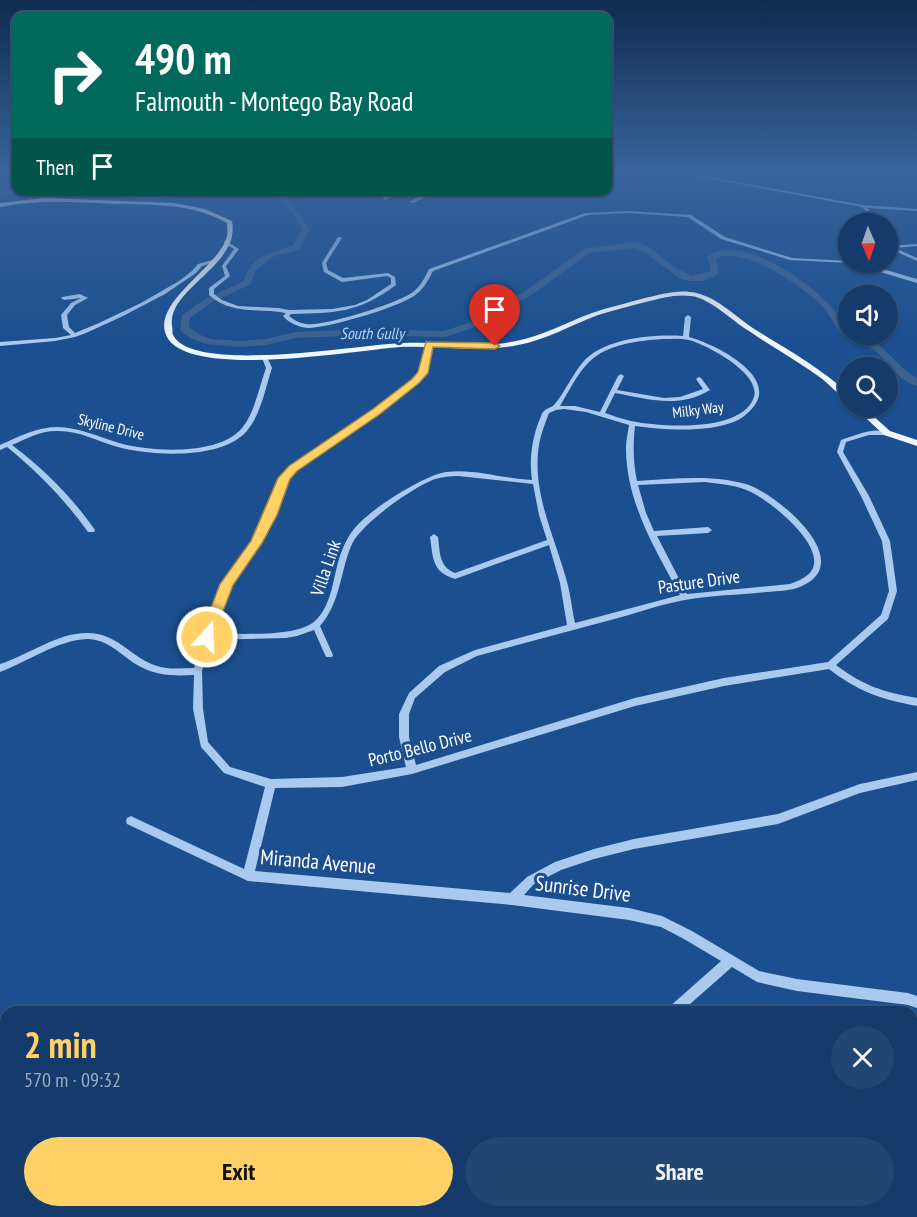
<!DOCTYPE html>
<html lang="en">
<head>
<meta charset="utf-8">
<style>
  :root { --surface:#143b6b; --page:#214673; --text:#f1f3f6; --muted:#9dadc1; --line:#33557e; --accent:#ffd166 }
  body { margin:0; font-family:"PT Sans Narrow",sans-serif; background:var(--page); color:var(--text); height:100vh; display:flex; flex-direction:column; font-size:22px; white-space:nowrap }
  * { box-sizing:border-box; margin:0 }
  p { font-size:20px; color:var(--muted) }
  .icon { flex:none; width:33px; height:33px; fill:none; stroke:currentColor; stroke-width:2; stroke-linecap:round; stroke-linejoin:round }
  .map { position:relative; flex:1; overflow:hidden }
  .drawer { position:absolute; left:0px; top:1006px; width:918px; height:212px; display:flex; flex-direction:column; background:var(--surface); border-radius:18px 18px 0 0; box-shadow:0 2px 4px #0004,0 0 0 2px var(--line) }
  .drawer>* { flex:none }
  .guide { position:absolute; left:12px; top:12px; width:600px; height:183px; border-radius:12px; box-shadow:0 2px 4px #0004,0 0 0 2px var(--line); background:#00695c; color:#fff; overflow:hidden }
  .needle { width:39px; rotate:178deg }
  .buttons { position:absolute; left:838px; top:213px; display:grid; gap:12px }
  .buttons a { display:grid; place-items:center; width:60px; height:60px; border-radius:50%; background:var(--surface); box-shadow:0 2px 4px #0004,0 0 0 2px var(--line); font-size:30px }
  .pin { position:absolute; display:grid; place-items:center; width:51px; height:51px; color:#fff; margin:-62px -26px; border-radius:50% 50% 50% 0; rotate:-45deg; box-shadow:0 0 6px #0007 }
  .pin .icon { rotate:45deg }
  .me { position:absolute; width:66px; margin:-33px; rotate:20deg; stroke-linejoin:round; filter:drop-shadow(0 0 4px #0008) }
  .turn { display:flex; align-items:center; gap:21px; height:126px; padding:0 24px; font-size:27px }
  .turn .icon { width:78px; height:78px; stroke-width:2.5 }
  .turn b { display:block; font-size:42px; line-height:51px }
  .then { display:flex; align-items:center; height:57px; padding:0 24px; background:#0003; gap:12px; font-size:22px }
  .round { display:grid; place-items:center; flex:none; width:63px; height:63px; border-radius:32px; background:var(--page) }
  .headline { display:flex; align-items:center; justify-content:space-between; height:102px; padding:0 24px }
  h1 { font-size:36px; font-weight:600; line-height:45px; color:var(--accent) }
  .button { display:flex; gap:12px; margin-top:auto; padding:12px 24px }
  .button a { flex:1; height:69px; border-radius:36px; background:var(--accent); color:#111; font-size:24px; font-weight:600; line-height:69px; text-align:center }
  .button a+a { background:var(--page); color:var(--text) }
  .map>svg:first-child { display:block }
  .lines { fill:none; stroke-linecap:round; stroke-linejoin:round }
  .river { fill:#3c6290; fill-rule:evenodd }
  .minor { fill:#a9c9ee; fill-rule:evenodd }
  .major { fill:#f0f6ff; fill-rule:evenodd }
  .route { fill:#ffd166; stroke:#a68842; stroke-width:1.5 }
  .labels { text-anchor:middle; stroke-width:6; stroke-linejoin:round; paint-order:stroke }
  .far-street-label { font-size:15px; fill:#fff; stroke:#1b4f8f }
  .far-water-label { font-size:16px; font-style:italic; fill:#b5d3f5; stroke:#1b4f8f }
  .street-label { font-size:18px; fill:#fff; stroke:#1b4f8f }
  .near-street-label { font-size:21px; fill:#fff; stroke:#1b4f8f }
</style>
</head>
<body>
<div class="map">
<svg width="917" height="1217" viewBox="0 0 917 1217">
  <rect width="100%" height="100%" fill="#1b4f8f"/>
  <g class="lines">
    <path class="river" d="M16,190H40L0,197V193Z
      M121,190L141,195L214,190H274L287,198L310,229L299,250L274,256L255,271L251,284L211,303L190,318L189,327L198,334L211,339L240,341L266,339L296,332L365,329L444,331L471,322L530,288L584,249L636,242L649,247L676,268L692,276L711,271L707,257C741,230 822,289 841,319C845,325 849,327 849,334C881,334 893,365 917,378V386C899,381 891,366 879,354C870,345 854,341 843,334C833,326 830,313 821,305C801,285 744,246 716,258L719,274L703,281H689L679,278L643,251L635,248L589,253L536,292L479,326L445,337L365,335L296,338L266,345L240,347L206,344L190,338L180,330L182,315L205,299L244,281C250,257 272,251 293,246L302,229C295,218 288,203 276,197C248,182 165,205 124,197Z"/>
    <path class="minor" d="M613,169H620L608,173V171Z
      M657,169H666L863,205L917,209V211L867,208L873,214V224H869V214L862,207Z
      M856,169H862L866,171L864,172Z
      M368,190H374L387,196L399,190H405L385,200L383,199L384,198Z
      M432,190H442L449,196L446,197L438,191L413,203L409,202Z
      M629,211L691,215L725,237L792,258L849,261V262H859L917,279V283L850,263L790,260L721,239L688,217L629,213L588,215L433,271C428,281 423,290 414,296C396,308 328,328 308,328C298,327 289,323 283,316L286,313C259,308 231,315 209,295V288L225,276L222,266L234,249L224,243V241H226L239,249L226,266L230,276L214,289V294L222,300L238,306L278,308L289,310L332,309L355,305L367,300L391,284V278L387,276L342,282L324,272L322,263L338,237H340L342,238L326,263L328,270L343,278L388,273L395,277L396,285C358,313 336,313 291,314L289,316C294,320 299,323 306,324C323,327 399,303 413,292C421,286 425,277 429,269L585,213Z
      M917,244V246L895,248L917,258V261L888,248L889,246Z
      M213,260H215V262L202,266L196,273L165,294L123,316L86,333L75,337L55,341L0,346V342L55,338L71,335L63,328L61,315L71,303L81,298L64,300L61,298L62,297L80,294L88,298L75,305L67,315L69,327L75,333L99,323L141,303L179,281L192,271L198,264Z
      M688,315L691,317L689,337C712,343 774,373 756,403C751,411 744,417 736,421C708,433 664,430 635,426C633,445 633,462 637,481C673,479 710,474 746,484C776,493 858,561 802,586C791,591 779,591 766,592C740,595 710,595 685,600C662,604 640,612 618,618C571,631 524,643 477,656L445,672L415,698L409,714V737L416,765L635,698L724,678L828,662L881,615L889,591L882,541L861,496L837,452L841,440C856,435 875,426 890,433L887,435H869L846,442L843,452L869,496L890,541L897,591L888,619L836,665C864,686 883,692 917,698V706C880,699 859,692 829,669L724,686L635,706L412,774L342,787L275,788L255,871L510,893L527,877L555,862L594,849L634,839L778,814L860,784L917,772V780L860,793L778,824L634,849L594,859L561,870L534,884L524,895L629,908L662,916L692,931L759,971L797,979L908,993L917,996V1008L908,1005L797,991L757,982L732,967L681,1012H666L668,1008L721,961L684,939L661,927L629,920L512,905L248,881L127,824L126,821L127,818L131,816L135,818L244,869L265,787L224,773L201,747L193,709L194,675C174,676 157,676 139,666C121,656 109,639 87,639C58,640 27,662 0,672V664C29,655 56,633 87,633C118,633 131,658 157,666C169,670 182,668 194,668L203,637L223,584L253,542L267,515L281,478L291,467L382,405L414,379L421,368L426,344L431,343L427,368L418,382L387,408L295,471L287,479L275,515L260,543L231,585L213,634C239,633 296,638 315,621C333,605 333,574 341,553C344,545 348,536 354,529C369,510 422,476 446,472C474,468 504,479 532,480C529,460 532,439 539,421C541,418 541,414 543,412C546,408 551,408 554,405C565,392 572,375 583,362C604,338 653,334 683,336L685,317ZM662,339C670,339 680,338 689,340C707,345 761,373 754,397C742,433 660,427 631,421C622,419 614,416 605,413L615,393C649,399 678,409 710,390L701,378L699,377L696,379L703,389L680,397L664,398L617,390L624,376L621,374L618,376L600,412L575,406H560C569,391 577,374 589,362C608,344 637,341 662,339ZM564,409L586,412L629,425C628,432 626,440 626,448C626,502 655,549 680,595L575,623C572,610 571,596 567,582C556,540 534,498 538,453C539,439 544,426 549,413L556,410ZM458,476L533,484L539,515L547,540L455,573C439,567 440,552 438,537L434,534L430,537C433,558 432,572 455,579L549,545L560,583L567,625L475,650L439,666L409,693L399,714V737L406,767L342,777L271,779L230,767L208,742L203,709L202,671L210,640L286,638L297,636L314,630L326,657H332L333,655L320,626C341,602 340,571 352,544C362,523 413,487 435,479C443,477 450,476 458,476ZM705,482C721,484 737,485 751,492C770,501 823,543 813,568C809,577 798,581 790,584L687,594L657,536L708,533L712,530L708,527L654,531L646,513L638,485Z
      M263,357H267L272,368C265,389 261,415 246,432C220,460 152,456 118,447C97,441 78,430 56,431C40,431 26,439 12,445C44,469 72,497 95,530L94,532H88C65,500 38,472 7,447L0,450V445C18,437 37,427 57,427C78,427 99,437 119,443C151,452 219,456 242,428C255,412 259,387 266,368L262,358Z
      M64,1212H78V1217H64Z
      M406,1212H420L418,1217H404Z"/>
    <path class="major" d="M44,198L174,203L205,209L232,221C241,266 167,288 172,326C173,329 172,333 173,335C193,375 363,344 403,343C441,341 479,349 516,341C543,336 567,322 592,313C609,307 628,303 645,298C659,295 675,290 690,292C715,294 735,317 756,330C788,350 821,368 849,394V400C839,396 830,385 821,378C798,361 772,347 749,331C732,321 710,298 691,296C676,294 661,298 646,302C630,306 614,310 598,315C571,325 546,340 518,345C479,353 439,345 400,347C357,350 190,380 167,337C149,303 221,266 227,236C228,232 227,227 227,223C192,203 154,205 115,204C76,202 39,199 0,207V203Z
      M853,406H862L890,431L917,440V446L884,435Z"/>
  </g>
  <linearGradient id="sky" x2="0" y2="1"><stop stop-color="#0f2b4f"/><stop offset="0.5" stop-color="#39639b"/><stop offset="1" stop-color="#39639b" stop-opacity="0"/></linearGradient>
  <rect width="917" height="340" fill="url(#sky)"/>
  <path class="route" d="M426,342L495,343L500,346L495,349L433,347L428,373L419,383L380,414L297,471L290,479L277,515L262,543L233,585L212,640H202L200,637L220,584L251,541L278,478L289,466L373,409L412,379L418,372Z"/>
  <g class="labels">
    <g class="far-street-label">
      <text transform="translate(698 410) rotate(-7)" y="5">Milky Way</text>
      <text transform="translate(111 427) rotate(14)" y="5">Skyline Drive</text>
    </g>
    <g class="far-water-label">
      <text x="372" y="339">South Gully</text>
    </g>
    <g class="street-label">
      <text transform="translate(326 568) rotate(-71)" y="6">Villa Link</text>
      <text transform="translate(699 582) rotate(-8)" y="6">Pasture Drive</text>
      <text transform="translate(420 748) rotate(-14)" y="6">Porto Bello Drive</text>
    </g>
    <g class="near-street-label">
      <text transform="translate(318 862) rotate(5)" y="7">Miranda Avenue</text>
      <text transform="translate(583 889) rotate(7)" y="7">Sunrise Drive</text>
    </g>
  </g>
</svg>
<div class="buttons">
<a><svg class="needle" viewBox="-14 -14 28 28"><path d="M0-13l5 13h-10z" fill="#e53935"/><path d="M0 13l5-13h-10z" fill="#9dadc1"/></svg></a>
<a><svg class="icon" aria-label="sound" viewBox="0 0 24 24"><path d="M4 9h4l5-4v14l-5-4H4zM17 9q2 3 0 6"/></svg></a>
<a><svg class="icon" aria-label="search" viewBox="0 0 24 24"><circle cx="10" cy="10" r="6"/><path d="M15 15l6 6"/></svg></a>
</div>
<div class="pin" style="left:495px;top:346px;background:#d93025"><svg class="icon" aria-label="arrive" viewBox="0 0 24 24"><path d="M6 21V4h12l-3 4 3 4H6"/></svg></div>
<svg class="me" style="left:207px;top:637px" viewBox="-20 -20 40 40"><circle r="17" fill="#ffd166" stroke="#fff" stroke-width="3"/><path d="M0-11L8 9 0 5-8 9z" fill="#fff"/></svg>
<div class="guide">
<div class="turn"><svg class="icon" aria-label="right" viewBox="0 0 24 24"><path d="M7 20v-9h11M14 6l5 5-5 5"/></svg><div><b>490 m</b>Falmouth - Montego Bay Road</div></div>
<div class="then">Then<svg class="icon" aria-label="arrive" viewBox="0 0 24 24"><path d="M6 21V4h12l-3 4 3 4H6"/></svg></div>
</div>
<section class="drawer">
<div class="headline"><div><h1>2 min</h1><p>570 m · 09:32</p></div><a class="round"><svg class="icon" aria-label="close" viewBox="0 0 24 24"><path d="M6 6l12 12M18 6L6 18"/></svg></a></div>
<div class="button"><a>Exit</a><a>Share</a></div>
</section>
</div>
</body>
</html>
